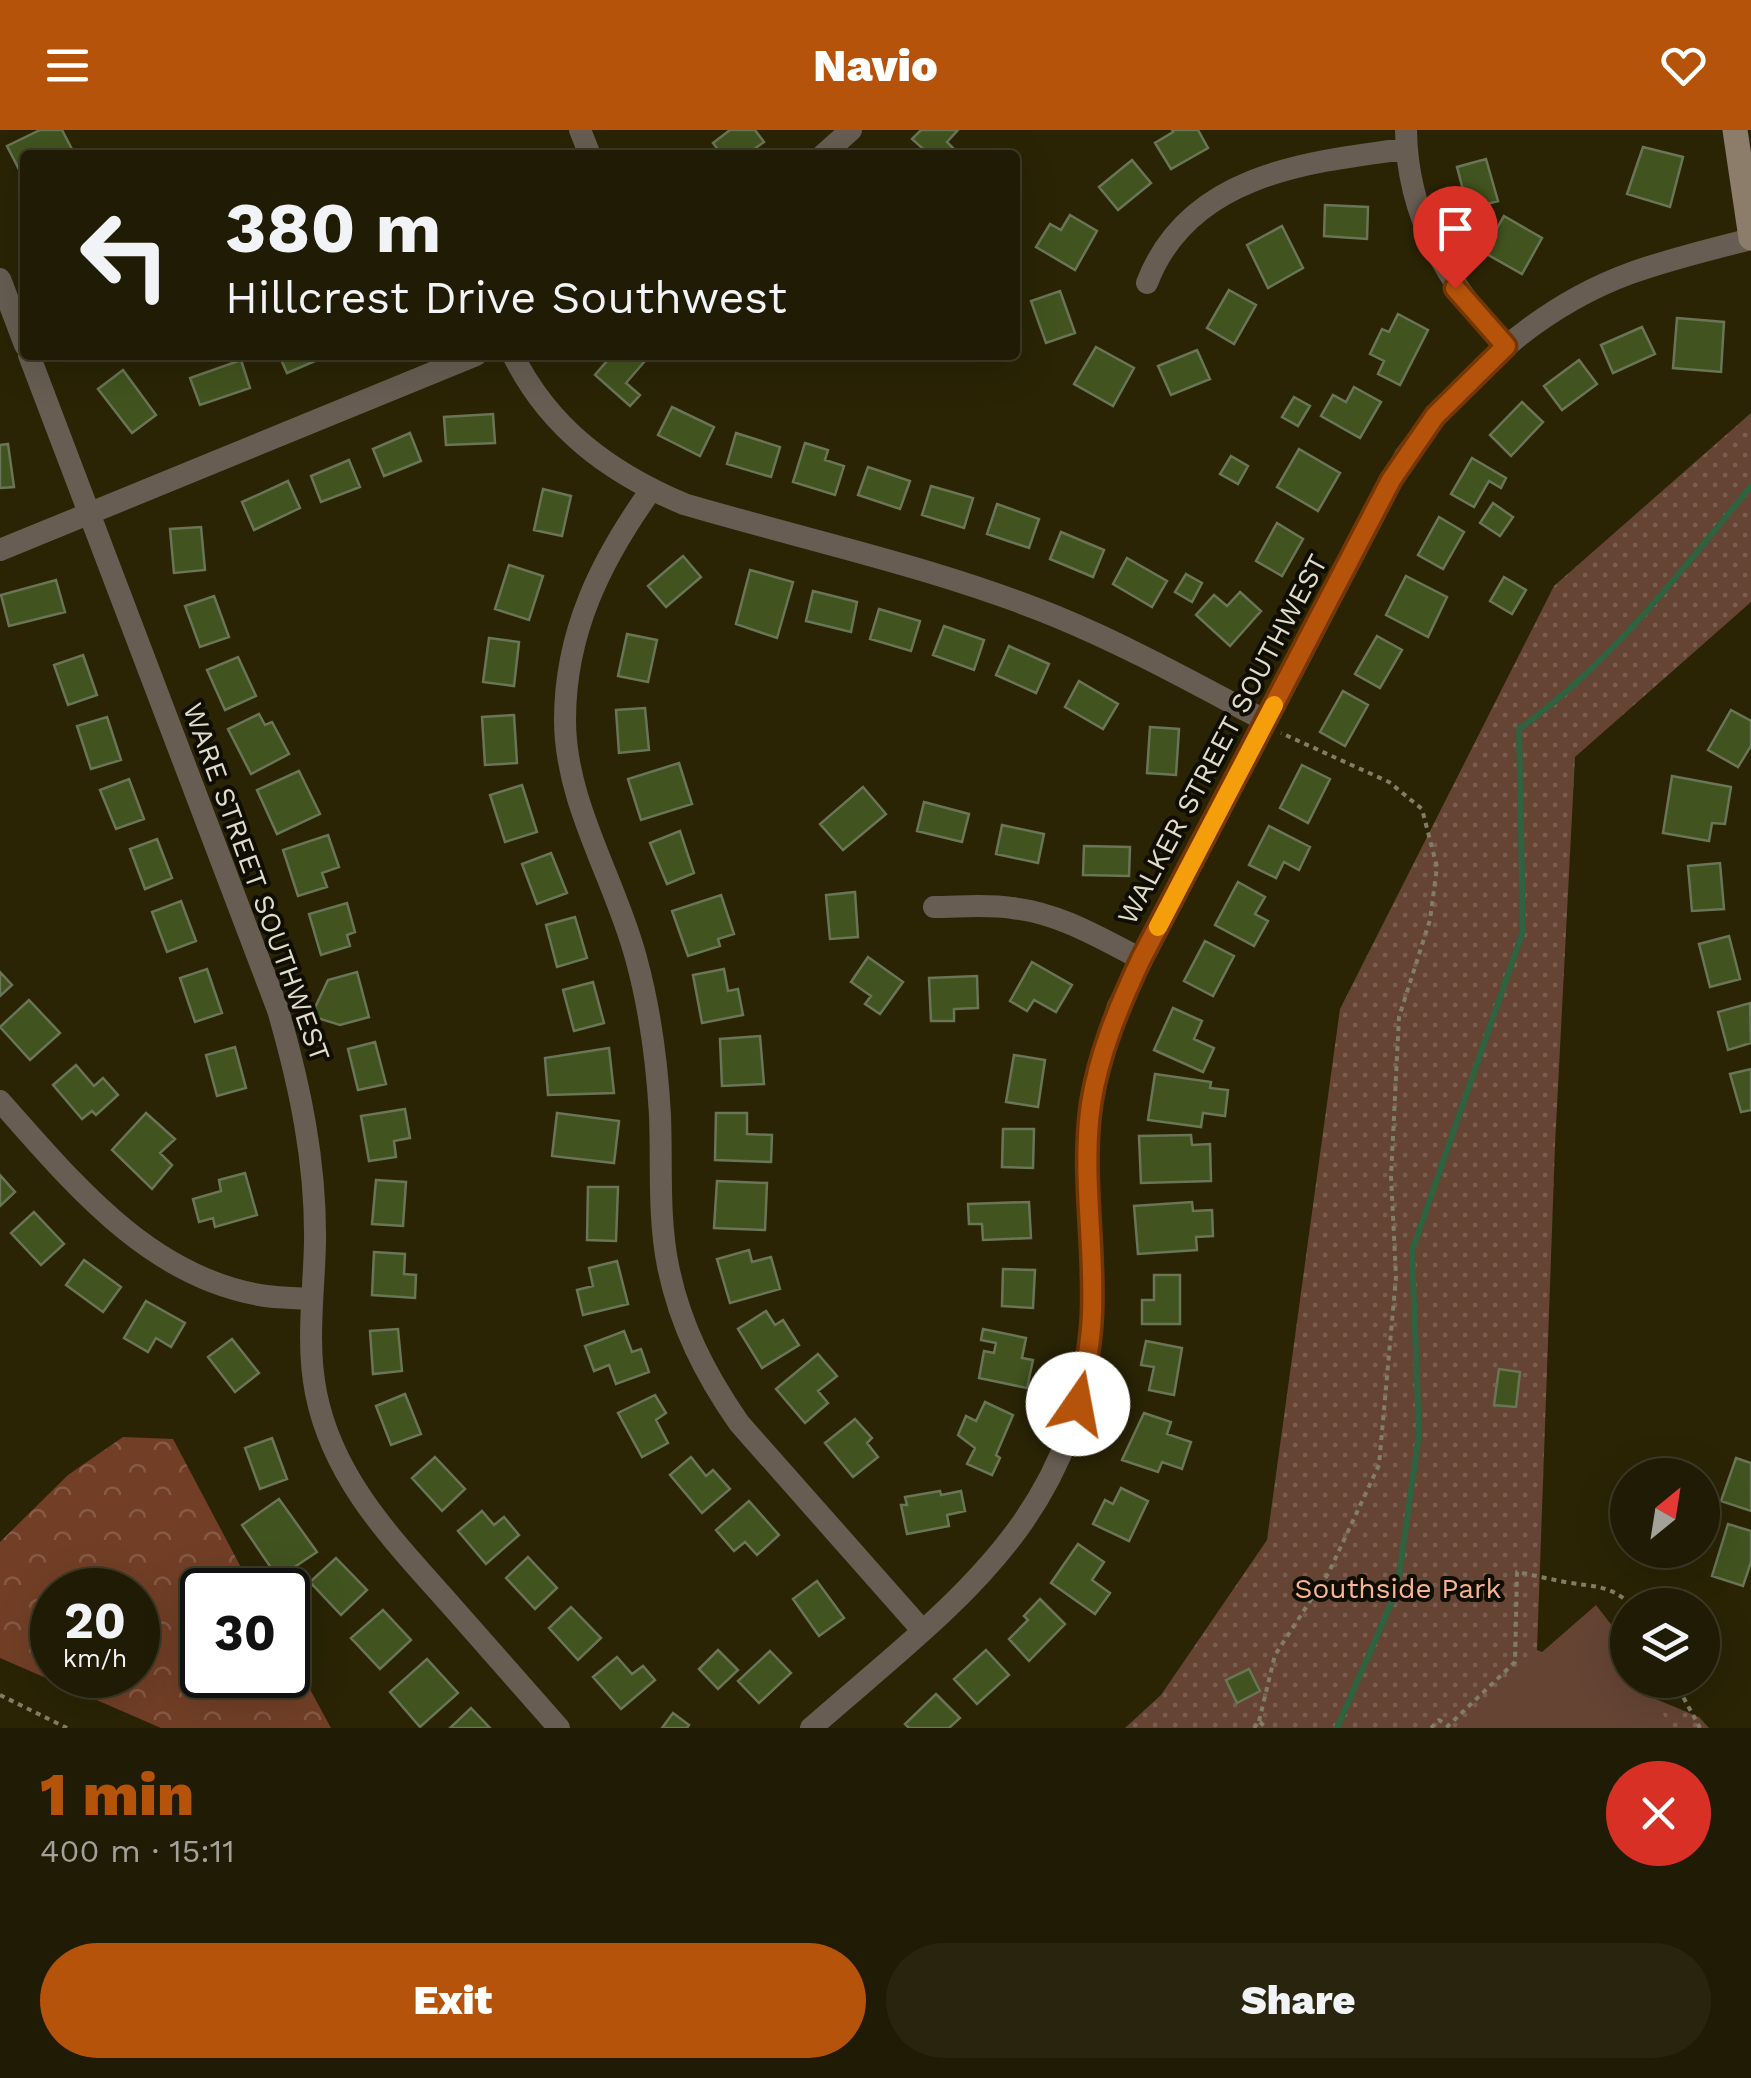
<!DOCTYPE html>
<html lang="en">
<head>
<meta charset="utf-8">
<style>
  :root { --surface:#201b04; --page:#28240e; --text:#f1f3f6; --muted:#a2a19a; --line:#3d3926; --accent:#b45309 }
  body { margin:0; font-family:"Work Sans",sans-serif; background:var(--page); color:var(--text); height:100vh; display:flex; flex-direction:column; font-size:38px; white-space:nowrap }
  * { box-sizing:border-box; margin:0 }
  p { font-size:32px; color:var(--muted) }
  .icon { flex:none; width:55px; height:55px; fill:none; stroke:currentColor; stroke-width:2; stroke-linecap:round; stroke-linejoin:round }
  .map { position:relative; height:1598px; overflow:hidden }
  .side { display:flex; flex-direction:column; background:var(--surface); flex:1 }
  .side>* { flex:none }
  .guide { position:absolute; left:20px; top:20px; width:1000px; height:210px; border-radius:10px; box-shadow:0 10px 40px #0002,0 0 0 2px var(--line); background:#201b04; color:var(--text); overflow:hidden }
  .needle { width:65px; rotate:30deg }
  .fabs { position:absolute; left:1610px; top:1328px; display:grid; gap:20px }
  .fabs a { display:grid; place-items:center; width:110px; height:110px; border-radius:50%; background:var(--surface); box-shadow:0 10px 40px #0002,0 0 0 2px var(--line); font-size:50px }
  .speed { position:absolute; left:30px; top:1438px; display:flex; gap:20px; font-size:50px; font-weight:700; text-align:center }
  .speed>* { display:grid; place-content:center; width:130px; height:130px; border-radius:50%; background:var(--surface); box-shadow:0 10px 40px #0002,0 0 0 2px var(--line); line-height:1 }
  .speed small { font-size:25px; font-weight:400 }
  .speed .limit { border:5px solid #111; border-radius:15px; background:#fff; color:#111 }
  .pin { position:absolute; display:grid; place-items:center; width:85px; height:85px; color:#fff; margin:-102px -42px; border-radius:50% 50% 50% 0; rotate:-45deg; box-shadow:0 0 10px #0007 }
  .pin .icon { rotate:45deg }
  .me { position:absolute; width:110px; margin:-55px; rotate:12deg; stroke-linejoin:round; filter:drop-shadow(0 0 8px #0008) }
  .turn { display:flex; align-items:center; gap:35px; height:210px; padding:0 40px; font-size:45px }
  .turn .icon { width:130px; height:130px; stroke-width:2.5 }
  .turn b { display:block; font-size:70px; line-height:85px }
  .round { display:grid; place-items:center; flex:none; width:105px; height:105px; border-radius:52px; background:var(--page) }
  .overview { display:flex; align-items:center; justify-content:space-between; height:170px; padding:0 40px }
  h1 { font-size:60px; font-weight:800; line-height:75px; color:var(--accent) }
  .primary-button { display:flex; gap:20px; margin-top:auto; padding:20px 40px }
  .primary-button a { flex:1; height:115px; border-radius:60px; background:var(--accent); color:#fff; font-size:40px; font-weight:800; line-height:115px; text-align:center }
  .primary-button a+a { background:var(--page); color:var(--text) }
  header { display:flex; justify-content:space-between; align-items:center; height:130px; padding:0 40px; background:var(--accent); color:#fff; font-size:45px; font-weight:800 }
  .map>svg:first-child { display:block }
  .forest { fill:url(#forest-crowns); fill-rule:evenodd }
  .park { fill:url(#park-dots) }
  .garden { fill:#654434 }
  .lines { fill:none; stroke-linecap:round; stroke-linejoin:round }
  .stream { stroke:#2f623f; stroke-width:6 }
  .building { fill:#41531e; stroke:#697556; stroke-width:2.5 }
  .path { stroke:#827d65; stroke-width:4; stroke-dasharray:5 5; stroke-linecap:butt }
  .street { stroke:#675d52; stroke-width:22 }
  .secondary { stroke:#8c7d6b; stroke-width:25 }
  .route-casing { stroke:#753606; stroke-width:25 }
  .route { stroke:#b45309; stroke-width:18 }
  .slow { stroke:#f59e0b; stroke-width:18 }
  .labels { text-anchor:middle; stroke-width:8; stroke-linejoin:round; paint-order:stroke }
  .street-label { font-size:28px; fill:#dfdcca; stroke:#100e03 }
  .park-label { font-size:28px; fill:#f6b494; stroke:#100e03 }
</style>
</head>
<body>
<header><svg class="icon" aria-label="menu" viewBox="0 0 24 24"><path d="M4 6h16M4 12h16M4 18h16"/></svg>Navio<svg class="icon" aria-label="heart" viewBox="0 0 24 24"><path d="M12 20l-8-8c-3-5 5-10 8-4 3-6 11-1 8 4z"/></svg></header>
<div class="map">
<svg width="1751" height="1598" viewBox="0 0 1751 1598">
  <defs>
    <pattern id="forest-crowns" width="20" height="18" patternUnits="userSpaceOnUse" patternTransform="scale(2.5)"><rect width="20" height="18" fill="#723f26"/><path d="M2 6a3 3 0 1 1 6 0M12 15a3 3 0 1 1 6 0" fill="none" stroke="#865a44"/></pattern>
    <pattern id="park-dots" width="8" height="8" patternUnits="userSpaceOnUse" patternTransform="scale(2.5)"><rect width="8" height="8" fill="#654434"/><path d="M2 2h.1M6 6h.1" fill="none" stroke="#7b5e50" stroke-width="1.8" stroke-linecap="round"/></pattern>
  </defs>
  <rect width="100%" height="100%" fill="#2a2405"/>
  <path class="forest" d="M123,1307L173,1309L253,1460H202V1545H288V1519L331,1598H161L0,1528V1412L68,1345ZM52,1460H138V1545H52Z"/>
  <path class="park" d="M1751,283V472L1575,627L1555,1015L1537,1520L1699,1587L1709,1598H1125L1161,1565L1267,1410L1340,879L1554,456Z"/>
  <path class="garden" d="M1596,1475L1627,1515L1628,1550H1646L1670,1598H1455Z"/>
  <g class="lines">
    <path class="stream" d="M1337,1598L1397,1460L1419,1303L1412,1121L1523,801L1519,599C1611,533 1680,443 1751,356"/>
  </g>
  <path class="building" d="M40,0H62L75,25H25V51L7,16Z
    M730,0H755L764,12L746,25H722L713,13Z
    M921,0H958L947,12L957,22L954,25H930L912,9Z
    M1172,0H1198L1208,18L1171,39L1155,13L1173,2Z
    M1643,17L1683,27L1670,77L1627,64Z
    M1486,29L1498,71L1468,79L1457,37Z
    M1132,30L1151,53L1118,80L1099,57Z
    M1325,75L1368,77L1367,109L1324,106Z
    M1070,85L1097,101L1075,140L1036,117L1050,94L1061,100Z
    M1504,86L1542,108L1522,144L1483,122Z
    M1282,96L1303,138L1268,158L1247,115Z
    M1229,160L1256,175L1234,214L1207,198Z
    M1060,161L1075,203L1046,213L1031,171Z
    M1398,184L1428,200L1400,255L1378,244L1384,231L1370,224L1382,199L1389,202Z
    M1677,188L1724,192L1721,242L1673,238Z
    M1642,197L1655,224L1613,243L1601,215Z
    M1096,217L1134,238L1113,276L1074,254Z
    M1197,220L1210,249L1171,265L1158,236Z
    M279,225H329L287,243Z
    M612,225H638L645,231L626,253L640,265L630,276L595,245Z
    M241,230L250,258L200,275L190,248Z
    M1579,230L1597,254L1562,280L1544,256Z
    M123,240L156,285L132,303L98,259Z
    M1354,257L1381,272L1360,308L1321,286L1333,265L1346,272Z
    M1294,267L1310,276L1298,296L1282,287Z
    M1522,272L1543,292L1511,326L1490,305Z
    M672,277L714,297L700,326L658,305Z
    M493,284L495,313L446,315L444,287Z
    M410,303L421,331L384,346L373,319Z
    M736,303L780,317L771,347L727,334Z
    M805,313L828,320L825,330L844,336L835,365L793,352Z
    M8,314L14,357L0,358V315Z
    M1299,319L1340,343L1318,381L1277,357Z
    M1231,326L1248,336L1238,354L1220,344Z
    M1472,328L1506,348L1501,358L1489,351L1474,377L1451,364Z
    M349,330L360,357L321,372L311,346Z
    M868,337L910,351L900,379L858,365Z
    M288,351L300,378L254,400L242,372Z
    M931,356L973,368L964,398L922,385Z
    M543,359L571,366L562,406L534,400Z
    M1493,373L1513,387L1500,406L1480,393Z
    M997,374L1039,389L1029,418L987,404Z
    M1439,387L1464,402L1443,439L1418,425Z
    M1277,393L1303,409L1282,446L1256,431Z
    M201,397L205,440L174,443L170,399Z
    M1061,402L1104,420L1093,447L1050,429Z
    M683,426L701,447L666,477L648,456Z
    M1127,428L1167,451L1152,477L1113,454Z
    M509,435L543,446L529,490L495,479Z
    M750,440L793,452L777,508L736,494Z
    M1186,444L1202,453L1192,472L1175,462Z
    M1406,446L1447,467L1428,507L1386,485Z
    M1504,447L1526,460L1512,484L1490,471Z
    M56,450L65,482L9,496L1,465Z
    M813,461L857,472L851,502L806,491Z
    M1240,462L1261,481L1230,516L1196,485L1214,465L1227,476Z
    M214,466L229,507L200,517L185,476Z
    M879,479L920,491L911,521L870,509Z
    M944,496L984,510L974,540L933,525Z
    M627,504L657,510L648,552L618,546Z
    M1377,506L1402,520L1380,558L1355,544Z
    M489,508L519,512L514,556L483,552Z
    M1009,516L1049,534L1036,563L996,545Z
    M83,525L97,565L68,575L54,535Z
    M238,527L256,566L225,580L207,540Z
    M1079,551L1118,574L1103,599L1065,577Z
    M1343,561L1368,575L1345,616L1320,602Z
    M645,578L649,620L619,623L616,580Z
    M1731,580L1751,591V616L1738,637L1708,620Z
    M259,584L265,595L272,592L289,624L251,644L228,599Z
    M514,585L517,633L485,635L482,587Z
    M107,587L121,630L91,639L77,596Z
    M1150,597L1179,599L1176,645L1147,643Z
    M679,633L692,674L641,690L628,649Z
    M1302,635L1330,649L1308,693L1280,678Z
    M299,641L320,684L277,704L257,660Z
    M1672,646L1731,657L1725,694L1712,693L1709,711L1663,703Z
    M129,649L144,689L116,699L100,660Z
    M522,655L537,702L505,712L490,665Z
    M863,657L886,684L843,720L820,694Z
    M924,672L969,684L962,712L917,701Z
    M1002,695L1044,704L1038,733L996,724Z
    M1269,696L1310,717L1299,740L1284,732L1276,748L1249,735Z
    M680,701L694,743L667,754L650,713Z
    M328,705L339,737L322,743L327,757L298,766L283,720Z
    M157,709L172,748L145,759L130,719Z
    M1084,716L1130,717L1129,746L1083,745Z
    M551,723L567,763L537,774L522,734Z
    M1720,733L1724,779L1692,781L1688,736Z
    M1238,752L1265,767L1255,784L1268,791L1254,816L1215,795Z
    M855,762L858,807L830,809L826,765Z
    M721,765L734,804L718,809L720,816L688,826L672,781Z
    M181,771L196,811L167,822L152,782Z
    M347,773L355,802L347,805L350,816L321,825L309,784Z
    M575,787L587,828L557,837L546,795Z
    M1729,806L1740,849L1710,857L1699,814Z
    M1205,811L1234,826L1213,866L1184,851Z
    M868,827L903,852L880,884L865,874L871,866L851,852Z
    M1032,832L1072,855L1056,882L1034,870L1027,881L1010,871Z
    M207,839L222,883L195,892L180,848Z
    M724,839L728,861L738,859L743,885L702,893L693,845Z
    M0,842L12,855L0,866Z
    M357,842L369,887L340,895L311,886L328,850Z
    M977,846L978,878L954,879V891H931L929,848Z
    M593,852L604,893L574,901L563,860Z
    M29,870L60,903L30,930L0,897Z
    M1750,873L1751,913L1728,920L1718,882Z
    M1173,878L1202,891L1194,909L1214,918L1203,942L1154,920Z
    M760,906L764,954L722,956L720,909Z
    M375,912L386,954L358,960L348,919Z
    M235,917L246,958L217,966L206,925Z
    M609,918L614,963L548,965L545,928Z
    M1014,925L1045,930L1038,977L1006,972Z
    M76,935L94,956L103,948L118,965L96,985L92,981L82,989L53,955Z
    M1751,939V980L1741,982L1730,944Z
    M1155,944L1211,952L1210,958L1228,960L1225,986L1203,983L1201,997L1148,990Z
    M405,979L410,1008L394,1011L396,1027L369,1031L361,986Z
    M146,983L175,1009L160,1023L172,1035L152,1059L112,1020Z
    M557,983L619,991L614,1033L552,1026Z
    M716,983H747V1004L772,1005L771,1032L715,1030Z
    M1003,999H1034L1033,1038L1002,1037Z
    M1191,1005L1192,1015L1210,1014L1211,1051L1141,1053L1139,1006Z
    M245,1043L257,1085L215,1097L213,1088L199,1092L193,1069L221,1061L219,1050Z
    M0,1045L15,1062L0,1076Z
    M376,1050L406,1052L403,1096L372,1094Z
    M717,1051L767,1053L765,1100L714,1098Z
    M588,1057H618L616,1111L587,1110Z
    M1029,1072L1031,1108L983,1110L982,1094H969L968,1074Z
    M1192,1072L1193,1081L1212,1080L1213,1106L1196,1107L1197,1120L1138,1124L1134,1076Z
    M34,1082L64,1114L41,1135L11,1103Z
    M749,1120L752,1132L771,1127L780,1159L730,1173L717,1129Z
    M374,1122L405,1124L404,1144L416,1145L415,1168L372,1165Z
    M84,1130L121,1157L103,1182L66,1155Z
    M617,1131L628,1174L583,1185L577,1160L593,1156L589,1138Z
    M1003,1139L1035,1140L1033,1178L1002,1176Z
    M1154,1145H1180V1194H1142V1170H1154Z
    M146,1171L185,1193L171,1217L156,1208L148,1222L124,1208Z
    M766,1181L775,1195L783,1190L799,1215L762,1238L738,1199Z
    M398,1199L402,1241L373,1244L370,1201Z
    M983,1199L1026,1208L1022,1228L1033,1230L1027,1258L979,1248L984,1221L994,1223L996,1213L981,1210Z
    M624,1201L632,1222L641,1219L649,1242L616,1254L609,1235L594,1241L585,1216Z
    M232,1209L259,1243L235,1262L208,1227Z
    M1146,1211L1182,1218L1174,1265L1149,1260L1154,1237L1141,1235Z
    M818,1224L837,1246L818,1261L828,1273L805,1293L776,1259Z
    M1499,1239L1520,1242L1516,1277L1494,1275Z
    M405,1264L421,1304L391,1315L376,1276Z
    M655,1265L666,1283L656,1290L668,1313L642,1327L618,1283Z
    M985,1272L1013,1285L996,1325L1000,1328L992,1345L967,1334L975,1318L958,1305L966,1286L976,1291Z
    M1144,1283L1171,1292L1167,1304L1191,1312L1182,1339L1162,1332L1158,1342L1122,1330Z
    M855,1289L872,1308L867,1313L878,1327L853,1347L825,1313Z
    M272,1308L287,1349L260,1359L245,1318Z
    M435,1327L465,1359L442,1381L412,1348Z
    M691,1327L706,1346L713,1340L730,1359L702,1383L670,1345Z
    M1736,1328L1751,1333V1381L1721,1371Z
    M1121,1358L1148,1371L1129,1411L1093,1394L1105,1370L1113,1374Z
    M940,1361L941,1365L961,1361L965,1381L947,1385L949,1396L907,1404L901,1375H907L905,1367Z
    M279,1369L317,1422L278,1448L242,1395Z
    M749,1371L779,1405L757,1425L745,1412L734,1421L716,1400Z
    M482,1381L494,1395L504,1387L519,1405L486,1434L458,1401Z
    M1728,1394L1751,1401V1432L1743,1456L1712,1446Z
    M1078,1414L1104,1432L1092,1450L1110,1463L1095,1484L1051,1453Z
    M528,1427L557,1458L535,1479L506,1448Z
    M336,1428L367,1460L341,1485L310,1452Z
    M817,1451L844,1488L819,1506L793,1469Z
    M1040,1469L1065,1494L1029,1531L1009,1509L1028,1490L1024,1486Z
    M571,1477L601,1508L578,1530L549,1498Z
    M383,1480L411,1510L380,1539L351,1508Z
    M718,1520L738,1540L718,1559L699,1539Z
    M986,1520L1009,1545L977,1574L954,1549Z
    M770,1521L791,1543L759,1573L738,1551Z
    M617,1527L632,1544L643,1536L655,1550L621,1579L593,1547Z
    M427,1529L458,1563L420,1597L390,1562Z
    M1249,1539L1260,1561L1237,1573L1226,1550Z
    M936,1564L960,1588L949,1598H909L905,1594Z
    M471,1578L490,1598H450Z
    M673,1583L689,1595L687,1598H662Z"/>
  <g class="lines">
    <path class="path" d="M1674,1550L1700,1598
      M0,1565L67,1598
      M1259,1591L1275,1525L1329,1442L1379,1335L1396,1147L1391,1046L1399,887L1430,790L1437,737L1422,679L1389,652L1281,603
      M1254,1598L1259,1591L1266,1598
      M1431,1598L1439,1590L1448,1596L1515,1532L1517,1442C1533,1445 1549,1449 1565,1452C1592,1457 1610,1454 1631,1475"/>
    <path class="street" d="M580,0L590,25
      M1406,0C1407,86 1448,155 1506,216
      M823,25L851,0
      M0,149L25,215
      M1147,153C1188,45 1305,32 1406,19
      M29,225L278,880C300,956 316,1032 315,1112C314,1162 306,1213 316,1263C333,1349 392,1409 448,1472C485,1514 522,1556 559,1598
      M513,225C549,298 610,343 684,374C806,410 938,438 1055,486C1128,516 1196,554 1266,591
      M651,360C601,430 565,502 565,590C565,673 615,749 636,828C650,879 657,932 660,985C662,1035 658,1086 668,1136C680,1195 705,1244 739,1293L922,1500
      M0,420L476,225
      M934,777C959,777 987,774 1012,778C1059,783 1100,808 1141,829
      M0,971C73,1053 150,1149 266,1166C281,1168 297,1168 312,1169
      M811,1598C951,1475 1082,1389 1092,1184C1095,1134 1086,1083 1087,1032C1087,978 1101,927 1118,876L1405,326C1464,246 1537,177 1631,143C1670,129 1711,119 1751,109"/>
    <path class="secondary" d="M1735,0L1751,108"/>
  </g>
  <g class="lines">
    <defs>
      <path id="route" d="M1078,1274C1085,1244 1091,1214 1092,1183C1095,1113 1081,1044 1091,974C1099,923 1119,876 1141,829L1391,350L1435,286L1506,216L1455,158"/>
    </defs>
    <use href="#route" class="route-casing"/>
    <use href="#route" class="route"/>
    <path class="slow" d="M1158,797L1274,575"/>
  </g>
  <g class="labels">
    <g class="street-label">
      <text transform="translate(1222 609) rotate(-62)" y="10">WALKER STREET SOUTHWEST</text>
      <text transform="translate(257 752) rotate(70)" y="10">WARE STREET SOUTHWEST</text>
    </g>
    <g class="park-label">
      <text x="1398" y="1468">Southside Park</text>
    </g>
  </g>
</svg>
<div class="fabs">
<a><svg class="needle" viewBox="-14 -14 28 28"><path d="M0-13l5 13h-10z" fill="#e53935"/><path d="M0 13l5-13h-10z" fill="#a2a19a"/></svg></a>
<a><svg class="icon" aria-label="layers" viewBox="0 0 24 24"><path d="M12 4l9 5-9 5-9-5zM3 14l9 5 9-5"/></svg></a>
</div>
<div class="speed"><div>20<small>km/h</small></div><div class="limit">30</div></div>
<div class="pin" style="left:1455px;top:158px;background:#d93025"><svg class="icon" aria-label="arrive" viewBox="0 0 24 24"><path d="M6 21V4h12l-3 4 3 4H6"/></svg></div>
<svg class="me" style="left:1078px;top:1274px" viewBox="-20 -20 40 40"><circle r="19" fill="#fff"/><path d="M0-13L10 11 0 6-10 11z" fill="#b45309"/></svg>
<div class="guide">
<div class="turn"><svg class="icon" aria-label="left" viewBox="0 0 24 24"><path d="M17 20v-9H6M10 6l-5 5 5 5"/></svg><div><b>380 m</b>Hillcrest Drive Southwest</div></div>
</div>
</div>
<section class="side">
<div class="overview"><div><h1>1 min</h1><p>400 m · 15:11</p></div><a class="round" style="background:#d93025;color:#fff"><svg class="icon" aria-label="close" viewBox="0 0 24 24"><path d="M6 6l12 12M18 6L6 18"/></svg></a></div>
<div class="primary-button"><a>Exit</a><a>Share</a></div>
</section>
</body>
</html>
